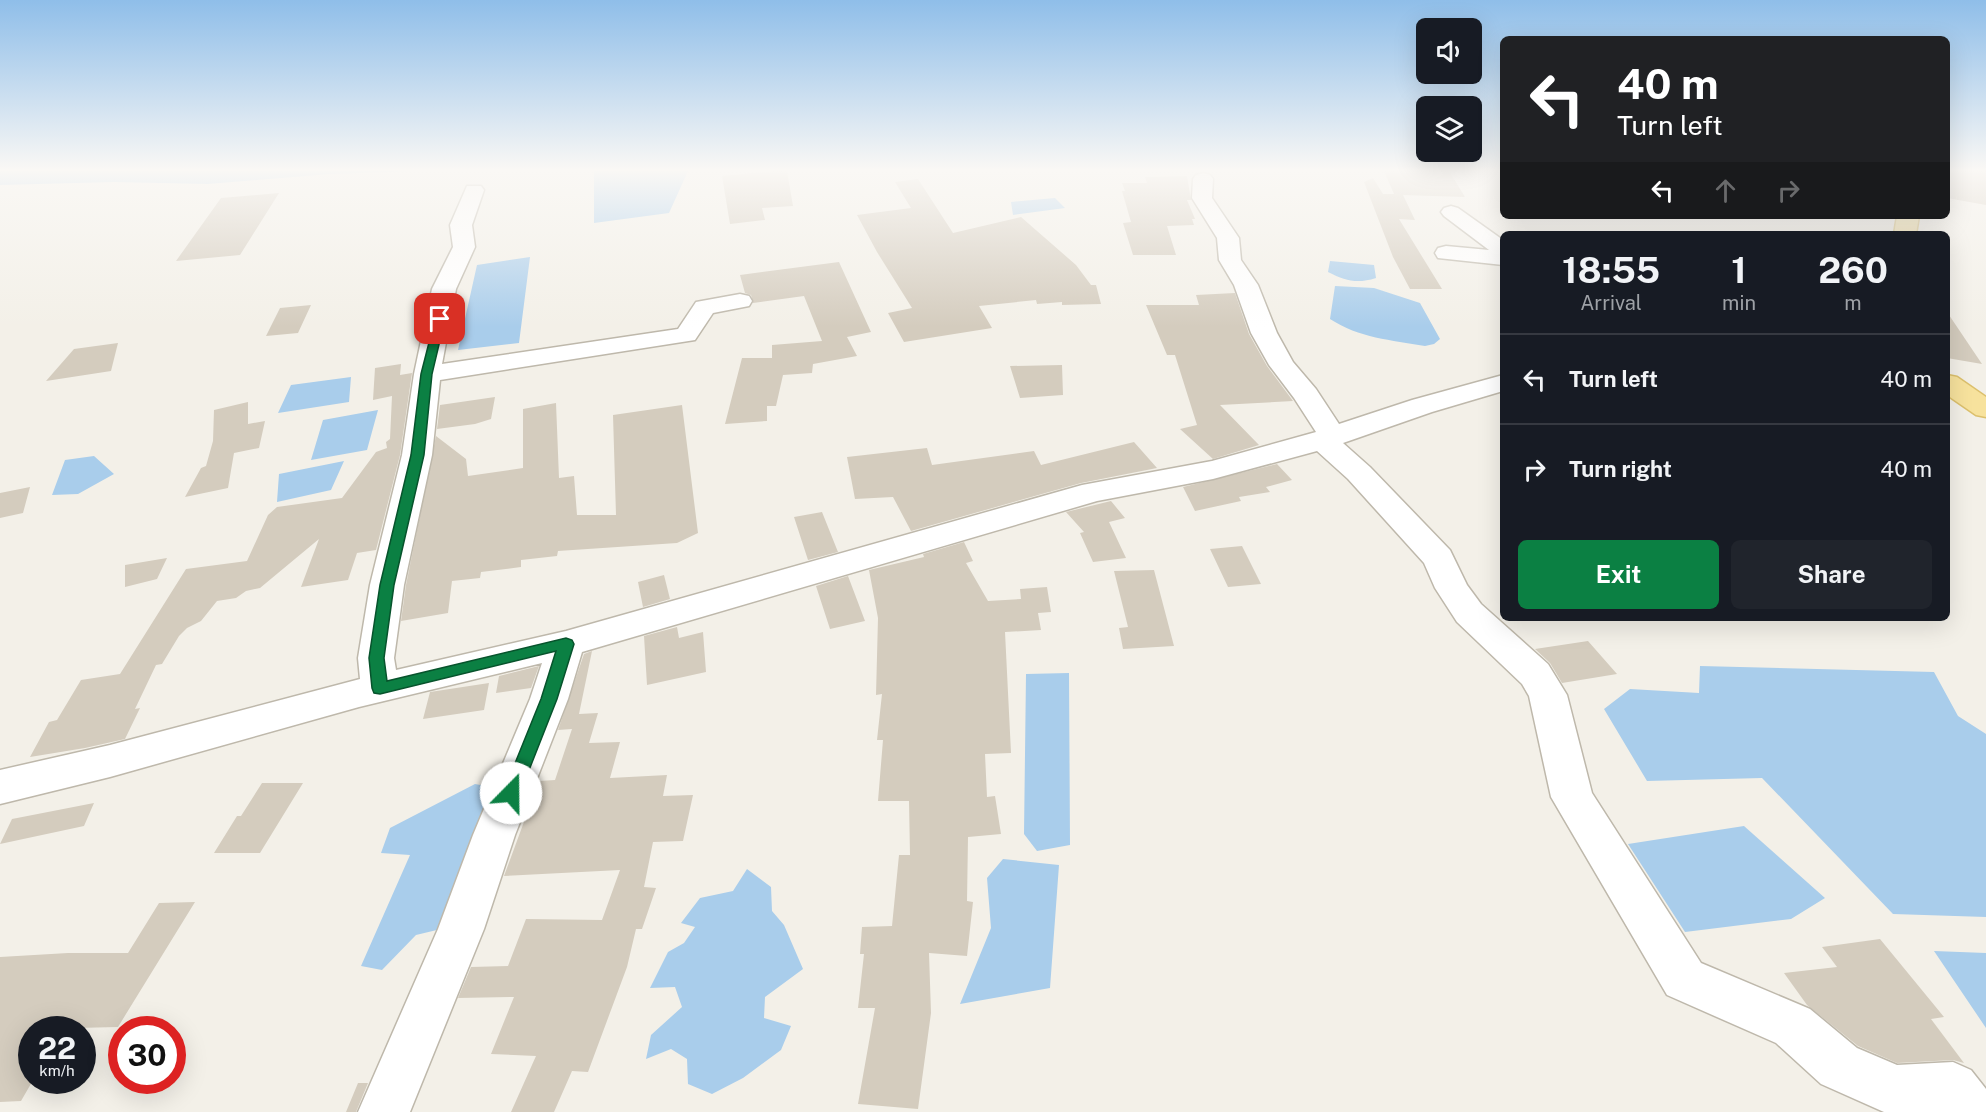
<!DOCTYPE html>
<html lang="en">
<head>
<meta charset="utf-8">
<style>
  :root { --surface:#171b24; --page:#20242c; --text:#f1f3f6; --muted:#9ea1a6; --line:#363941; --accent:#0b8043 }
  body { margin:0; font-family:"Public Sans",sans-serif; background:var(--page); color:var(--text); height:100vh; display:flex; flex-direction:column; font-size:22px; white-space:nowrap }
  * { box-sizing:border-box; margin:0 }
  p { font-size:20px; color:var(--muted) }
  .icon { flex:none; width:33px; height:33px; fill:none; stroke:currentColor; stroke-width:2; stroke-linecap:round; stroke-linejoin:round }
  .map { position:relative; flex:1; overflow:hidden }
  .sheet { position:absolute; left:1500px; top:231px; width:450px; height:390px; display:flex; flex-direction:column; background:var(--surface); border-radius:9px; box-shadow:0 6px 24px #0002 }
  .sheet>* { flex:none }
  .guide { position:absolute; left:1500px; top:36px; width:450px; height:183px; border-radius:9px; box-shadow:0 6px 24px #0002; background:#202124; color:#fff; overflow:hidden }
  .fabs { position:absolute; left:1416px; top:18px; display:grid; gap:12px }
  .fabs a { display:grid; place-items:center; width:66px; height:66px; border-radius:9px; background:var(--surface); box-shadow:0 6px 24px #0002; font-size:30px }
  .speed { position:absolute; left:18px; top:1016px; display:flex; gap:12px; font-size:30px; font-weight:700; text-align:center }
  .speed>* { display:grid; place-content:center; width:78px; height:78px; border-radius:50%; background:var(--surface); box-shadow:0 6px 24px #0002; line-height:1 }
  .speed small { font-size:15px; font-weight:400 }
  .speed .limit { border:9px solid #d22; background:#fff; color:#111 }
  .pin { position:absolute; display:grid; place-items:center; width:51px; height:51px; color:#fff; margin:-26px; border-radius:12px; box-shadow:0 3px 9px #0006 }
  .me { position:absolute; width:66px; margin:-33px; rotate:22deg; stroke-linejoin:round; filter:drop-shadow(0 0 4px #0008) }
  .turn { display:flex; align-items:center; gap:21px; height:126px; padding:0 18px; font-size:27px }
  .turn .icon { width:78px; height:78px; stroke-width:2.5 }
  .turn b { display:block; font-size:42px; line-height:51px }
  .lanes { display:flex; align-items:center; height:57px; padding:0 18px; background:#0003; justify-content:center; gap:30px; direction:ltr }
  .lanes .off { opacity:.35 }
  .eta { display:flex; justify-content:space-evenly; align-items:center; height:102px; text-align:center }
  .eta b { font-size:36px; font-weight:700; line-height:42px }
  .action { display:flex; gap:12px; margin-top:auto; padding:12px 18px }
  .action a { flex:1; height:69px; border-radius:9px; background:var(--accent); color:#fff; font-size:24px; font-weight:700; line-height:69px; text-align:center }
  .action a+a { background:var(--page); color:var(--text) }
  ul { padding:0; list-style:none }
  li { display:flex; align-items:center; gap:18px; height:90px; padding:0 18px; border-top:2px solid var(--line) }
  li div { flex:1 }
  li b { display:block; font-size:22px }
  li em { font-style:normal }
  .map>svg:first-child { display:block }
  .water { fill:#a9cdeb }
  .building { fill:#d4ccbe }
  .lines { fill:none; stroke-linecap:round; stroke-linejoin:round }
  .minor-casing { stroke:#beb8ab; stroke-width:3 }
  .major-casing { stroke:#dcc06d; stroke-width:3 }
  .minor { fill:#fff; fill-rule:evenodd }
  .major { fill:#f7e29d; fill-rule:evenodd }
  .route { fill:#0b8043; stroke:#07532c; stroke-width:1.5 }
</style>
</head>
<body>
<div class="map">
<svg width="1986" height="1112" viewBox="0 0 1986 1112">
  <rect width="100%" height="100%" fill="#f3f0e8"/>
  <path class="water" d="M0,171H421L330,174L208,184L114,182L0,185Z
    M594,171H688L669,213L594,223Z
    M1055,198L1065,208L1013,215L1011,202Z
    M530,257L519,343L458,350L477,265Z
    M1330,261L1374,265L1376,278C1357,284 1346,281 1328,272Z
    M1335,286L1374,288L1420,303L1440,339L1434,344L1425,346C1391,340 1359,338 1330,319Z
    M351,377L349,402L278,413L291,385Z
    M378,410L367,450L311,460L323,420Z
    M94,456L114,474L78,494L52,495L65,460Z
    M344,461L331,490L277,502L279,474Z
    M1700,666L1934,672L1958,716L1986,734V917L1893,914L1762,778L1647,781L1604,709L1630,689L1699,693Z
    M1069,673L1070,845L1037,851L1024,834L1026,674Z
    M475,784L496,788L441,929L416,935L382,970L361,966L410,855L381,853L390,828Z
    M1744,826L1825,898L1791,919L1685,932L1628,844Z
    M1003,859L1059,865L1050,988L960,1004L991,928L987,878Z
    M747,869L771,887L772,911L784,925L803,969L765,997L764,1018L791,1026L781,1050L743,1078L712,1094L688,1084L687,1059L671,1049L646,1059L651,1035L682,1007L675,987L650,988L668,952L684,943L695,927L681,923L700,898L733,891Z
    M1934,951L1986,953V1028Z"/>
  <path class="building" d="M774,171H787L793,206L762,208L765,220L730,224L722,176Z
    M1384,171H1449L1465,197L1403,195L1415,220L1399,219L1442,289H1410L1393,257L1364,182L1373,178L1383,194H1394Z
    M1947,171H1986V205L1947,198Z
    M1187,176L1191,200H1187L1195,219H1192L1194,225L1167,226L1176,255H1133L1123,223L1131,222L1122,191H1125L1122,183H1147L1145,177Z
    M918,179L953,233L1021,217L1076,265L1091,285H1096L1101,304L1062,305V302L1037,304L1036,300L979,306L992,328L904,342L888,313L912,308L877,252L857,215L911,208L895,182Z
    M279,193L240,255L176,261L221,198Z
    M839,262L871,332L847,337L857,356L813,364L812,373L783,375L776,406H767V421L725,424L742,358H772V345L822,341L804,296L753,303L751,295L745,293L740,275Z
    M1235,293L1249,334L1267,366L1293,401L1220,405L1259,445L1213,459L1180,429L1197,425L1175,355H1167L1146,305H1199L1196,295Z
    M311,305L298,333L266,336L280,308Z
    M1947,312L1982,364L1947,358Z
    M118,343L111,371L46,381L74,349Z
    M401,364L400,375L412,373L400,455L376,550L357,553L348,580L301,587L319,539L260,588L246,591L236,598L217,601L201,621L187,628L179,636L162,664L156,665L135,709L140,708L125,739L85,748L30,757L49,722L57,720L81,680L120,674L186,569L247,561L268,515L277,507L342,498L376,452L387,448L386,442L390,439L392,396L373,400L375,368Z
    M1062,365L1063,395L1020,398L1010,366Z
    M495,397L491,419L475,424L437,429L440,405Z
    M248,402V424L265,421L259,448L234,453L228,488L185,497L201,468L206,466L213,441L214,410Z
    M556,403L559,478L574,476L577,515H616L613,415L682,405L698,533L677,543L558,551L557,556L521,560V567L481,572L480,578L452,581L448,613L401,621L406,585L436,436L466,459L468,476L523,468V409Z
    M1134,442L1157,468L1081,483L911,531L893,497L855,499L847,457L927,448L932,465L1034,451L1041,465Z
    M1277,464L1292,480L1266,487L1270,492L1239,497L1241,501L1195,511L1183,487Z
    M30,487L23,513L0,518V493Z
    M1111,501L1125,518L1109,522L1126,558L1093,562L1080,533L1084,532L1066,512Z
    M822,512L838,552L808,560L794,517Z
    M964,542L973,561L966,563L988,601L1021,599L1020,589L1047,587L1051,612L1038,613L1041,630L1005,632L1011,753L985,754L987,797L995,796L1001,834L968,837L967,901L973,902L967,956L929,953L931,1013L918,1109L858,1104L875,1008H858L864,954H860L862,927L892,926L899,855H910L909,801H878L883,740H877L882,694L876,695L878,618L869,570L924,557L923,554Z
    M1242,546L1261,584L1228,587L1210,549Z
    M167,558L157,579L125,587V565Z
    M1154,570L1174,646L1123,649L1119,628L1128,627L1114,571Z
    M664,575L670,599L643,607L638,582Z
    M848,576L865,621L830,629L816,586Z
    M677,627L679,638L703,632L706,672L647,685L644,636Z
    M1588,641L1617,674L1562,683L1550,663L1535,649Z
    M592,651L579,714L598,713L589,743L620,742L610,778L667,775L663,796L693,795L683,841L653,842L644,887L656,888L642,929H636L627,967L588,1072L572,1071L554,1112H511L536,1056L491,1054L514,997L458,998L471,967L508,966L526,919L602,920L620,870L504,876L539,781L555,780L572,729L558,730L584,654Z
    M539,666L531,688L496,693L499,676Z
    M489,683L484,710L423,719L430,692Z
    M262,783H303L260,853H214L237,816H241Z
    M94,803L84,826L0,844L12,819Z
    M195,902L118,1027L32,1029V1082L21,1101L0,1102V957L68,953H128L159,903Z
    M1880,939L1944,1017L1931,1019L1964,1063L1953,1060L1897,1063L1858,1046L1807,1005L1784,973L1837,967L1822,947Z
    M358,1083H368L356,1112H346Z"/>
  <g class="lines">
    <defs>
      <path id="minor" d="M1203,173L1210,175L1213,179L1212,198L1239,238L1241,260L1258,285L1277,333L1293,362L1316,389L1339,424L1412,400L1503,375V391L1432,412L1343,443L1370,467L1450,550L1467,585L1481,604L1548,664L1567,695L1592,793L1701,963L1810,1009L1857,1048L1897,1065L1953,1062L1971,1070L1986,1089V1112H1884L1821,1084L1776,1043L1667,995L1551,797L1529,696L1522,684L1457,622L1435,588L1424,563L1348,479L1317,451L1213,479L1097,501L582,652L568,699L515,835L484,929L410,1112H358L438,929L473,835L530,699L542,663L359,707L110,777L0,804V770L110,745L360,679L358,658L370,585L402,455L414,374L432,289L453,247L450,225L467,186H481L484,190L472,225L475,247L456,289L442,364L678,329L696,302L740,294L749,296L752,301L749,306L713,313L695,340L440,380L432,455L404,585L394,658L396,670L566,631L1082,485L1212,461L1316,432L1294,398L1269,365L1251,333L1234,285L1219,260L1217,238L1192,198L1193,179L1196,175Z
        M1451,206L1458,208L1503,240V265L1438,258L1435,253L1438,248L1446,246L1489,250L1444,216L1441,212L1444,208Z"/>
      <path id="major" d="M1897,216H1919L1916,234H1894Z
        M1947,375L1957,377L1986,397V417L1976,415L1947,395Z"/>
    </defs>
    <use href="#minor" class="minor-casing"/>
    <use href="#major" class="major-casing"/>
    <use href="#minor" class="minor"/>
    <use href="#major" class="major"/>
  </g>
  <linearGradient id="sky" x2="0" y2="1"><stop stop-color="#8fbee9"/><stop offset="0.52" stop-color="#faf8f5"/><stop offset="1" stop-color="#faf8f5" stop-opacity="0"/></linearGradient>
  <rect width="1986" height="327" fill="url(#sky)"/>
  <path class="route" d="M440,316L445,319L432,374L424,455L394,585L384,658L387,681L566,638L572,640L574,644L557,699L520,793L517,798L511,800L505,798L503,793L541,699L556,651L380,694L374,693L372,688L369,658L380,585L411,455L421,374L435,319Z"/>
</svg>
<div class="fabs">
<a><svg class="icon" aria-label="sound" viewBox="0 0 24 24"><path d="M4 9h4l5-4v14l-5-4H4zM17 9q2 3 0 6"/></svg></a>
<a><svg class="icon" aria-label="layers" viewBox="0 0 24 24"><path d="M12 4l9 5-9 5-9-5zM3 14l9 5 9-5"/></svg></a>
</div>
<div class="speed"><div>22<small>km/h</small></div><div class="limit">30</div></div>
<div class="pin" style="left:440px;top:319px;background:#d93025"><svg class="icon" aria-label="arrive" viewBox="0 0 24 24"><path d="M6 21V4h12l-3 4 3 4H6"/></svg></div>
<svg class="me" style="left:511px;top:793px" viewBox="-20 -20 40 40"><circle r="19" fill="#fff"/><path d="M0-13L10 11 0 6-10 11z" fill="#0b8043"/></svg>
<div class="guide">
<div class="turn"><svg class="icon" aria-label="left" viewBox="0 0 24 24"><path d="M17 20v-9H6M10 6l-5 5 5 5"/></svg><div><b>40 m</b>Turn left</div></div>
<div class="lanes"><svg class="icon" aria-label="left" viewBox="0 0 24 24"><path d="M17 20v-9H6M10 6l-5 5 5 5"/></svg><svg class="icon off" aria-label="ahead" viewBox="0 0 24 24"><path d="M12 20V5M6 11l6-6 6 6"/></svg><svg class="icon off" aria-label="right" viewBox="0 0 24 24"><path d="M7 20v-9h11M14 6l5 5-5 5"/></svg></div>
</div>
<section class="sheet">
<div class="eta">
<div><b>18:55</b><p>Arrival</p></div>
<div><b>1</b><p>min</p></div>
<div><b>260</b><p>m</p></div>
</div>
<ul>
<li><svg class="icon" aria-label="left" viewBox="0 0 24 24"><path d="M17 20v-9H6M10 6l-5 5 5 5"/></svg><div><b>Turn left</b></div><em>40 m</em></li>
<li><svg class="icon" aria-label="right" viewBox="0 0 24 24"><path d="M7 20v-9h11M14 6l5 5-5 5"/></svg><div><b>Turn right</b></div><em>40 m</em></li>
</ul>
<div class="action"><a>Exit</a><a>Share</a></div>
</section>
</div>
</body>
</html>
